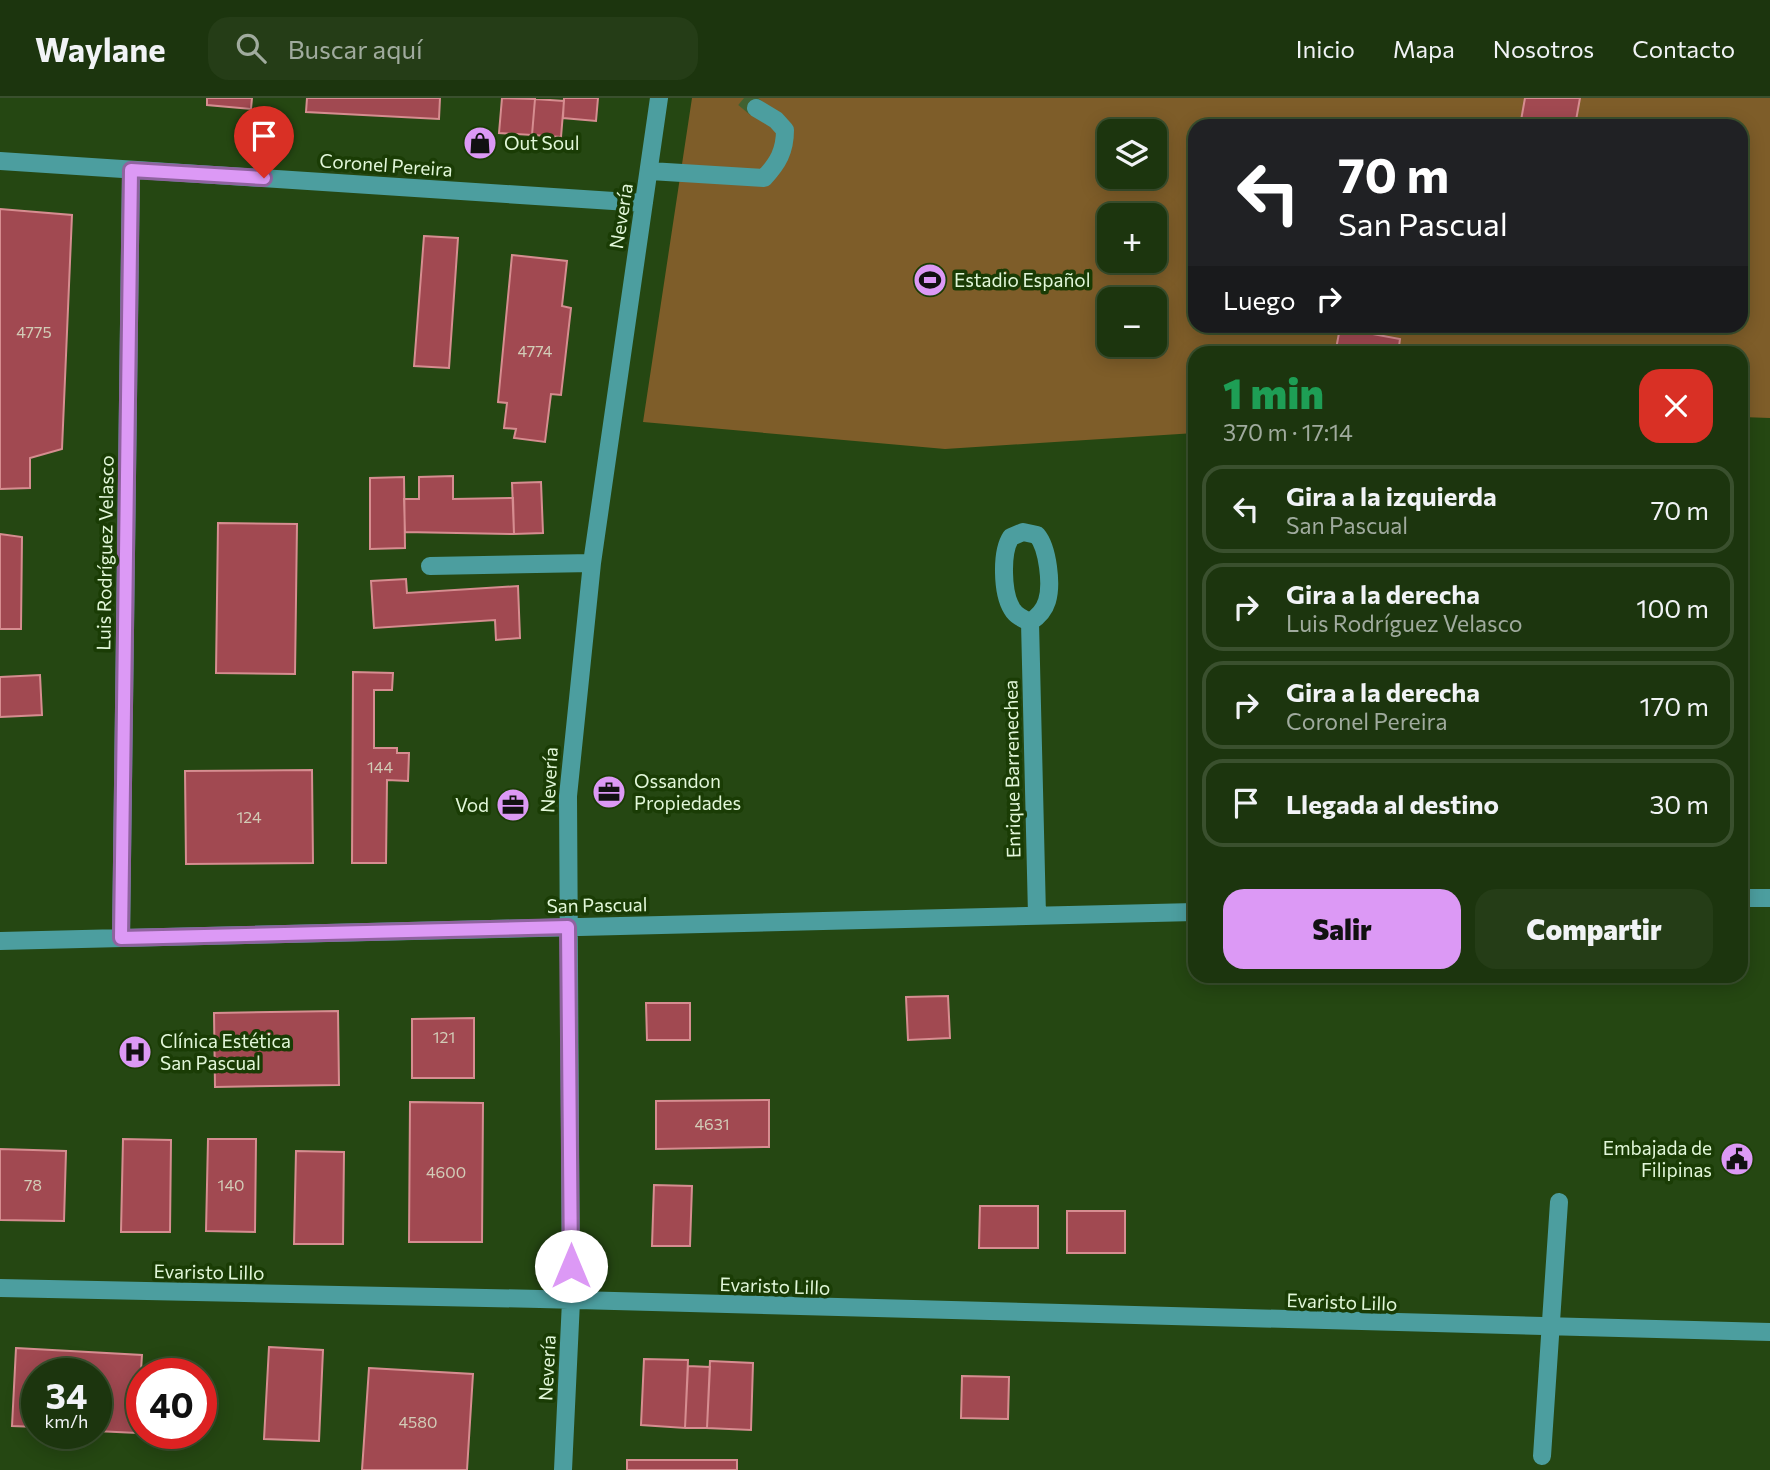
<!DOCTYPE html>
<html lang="es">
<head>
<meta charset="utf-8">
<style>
  :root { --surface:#1c350e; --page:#253d17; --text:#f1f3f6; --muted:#a0ab9e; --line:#3a502e; --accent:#dc99f5 }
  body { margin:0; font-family:Commissioner,sans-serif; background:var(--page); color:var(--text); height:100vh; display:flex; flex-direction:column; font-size:26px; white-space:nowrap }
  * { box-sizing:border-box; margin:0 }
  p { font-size:23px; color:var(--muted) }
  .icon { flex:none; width:38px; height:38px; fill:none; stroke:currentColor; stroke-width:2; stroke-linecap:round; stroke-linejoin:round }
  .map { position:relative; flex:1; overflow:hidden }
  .details { position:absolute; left:1188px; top:248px; width:560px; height:637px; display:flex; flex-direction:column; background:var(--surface); border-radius:21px; box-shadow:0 4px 18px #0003,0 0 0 2px var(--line) }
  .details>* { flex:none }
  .top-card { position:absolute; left:1188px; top:21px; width:560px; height:214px; border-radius:21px; box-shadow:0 4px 18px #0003,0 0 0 2px var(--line); background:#202124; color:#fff; overflow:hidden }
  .buttons { position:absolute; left:1097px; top:21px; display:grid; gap:14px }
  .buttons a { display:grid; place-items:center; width:70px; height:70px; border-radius:14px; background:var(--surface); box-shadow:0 4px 18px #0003,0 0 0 2px var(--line); font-size:35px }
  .speed { position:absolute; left:21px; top:1260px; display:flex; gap:14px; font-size:35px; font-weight:700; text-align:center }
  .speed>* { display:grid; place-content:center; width:91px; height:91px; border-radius:50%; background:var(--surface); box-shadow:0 4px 18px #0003,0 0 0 2px var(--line); line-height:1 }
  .speed small { font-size:18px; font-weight:400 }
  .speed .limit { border:10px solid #d22; background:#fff; color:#111 }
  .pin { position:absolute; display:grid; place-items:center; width:60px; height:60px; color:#fff; margin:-72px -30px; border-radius:50% 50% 50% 0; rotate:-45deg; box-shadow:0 0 7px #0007 }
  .pin .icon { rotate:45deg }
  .me { position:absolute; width:77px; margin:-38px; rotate:0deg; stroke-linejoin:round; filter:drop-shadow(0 0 5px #0008) }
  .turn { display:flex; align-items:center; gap:24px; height:147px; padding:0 35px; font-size:32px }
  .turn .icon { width:91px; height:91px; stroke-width:2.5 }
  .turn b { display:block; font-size:49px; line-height:60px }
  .then { display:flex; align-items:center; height:66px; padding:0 35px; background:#0003; gap:14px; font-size:26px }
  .round { display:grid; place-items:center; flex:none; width:74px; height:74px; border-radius:21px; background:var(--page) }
  .headline { display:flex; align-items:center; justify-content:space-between; height:119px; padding:0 35px }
  h1 { font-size:42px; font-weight:800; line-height:52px; color:#1e9e55 }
  .action { display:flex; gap:14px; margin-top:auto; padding:14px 35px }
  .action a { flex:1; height:80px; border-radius:21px; background:var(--accent); color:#111; font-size:28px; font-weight:800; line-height:80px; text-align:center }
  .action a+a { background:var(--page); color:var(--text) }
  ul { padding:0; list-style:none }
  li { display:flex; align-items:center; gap:21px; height:88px; margin:0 14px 10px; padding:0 21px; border:4px solid var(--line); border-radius:21px }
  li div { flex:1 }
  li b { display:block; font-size:26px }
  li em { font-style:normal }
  header { display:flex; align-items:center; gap:42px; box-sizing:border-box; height:98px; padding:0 35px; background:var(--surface); border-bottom:2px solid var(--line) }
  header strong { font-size:33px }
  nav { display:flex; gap:38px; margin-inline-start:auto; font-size:24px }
  .search { width:490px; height:63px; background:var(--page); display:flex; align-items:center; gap:18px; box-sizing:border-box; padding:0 24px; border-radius:21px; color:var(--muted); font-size:26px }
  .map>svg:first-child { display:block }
  .green { fill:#7e5d29; fill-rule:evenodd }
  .building { fill:#a14951; stroke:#d68d90; stroke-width:2 }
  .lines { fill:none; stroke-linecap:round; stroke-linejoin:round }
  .minor-tunnel { stroke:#416130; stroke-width:18; stroke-dasharray:18 9; stroke-linecap:butt }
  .minor { stroke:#4c9e9f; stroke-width:18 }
  .route-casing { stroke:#8f639f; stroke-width:18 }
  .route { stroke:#dc99f5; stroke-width:12 }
  .labels { text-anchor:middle; stroke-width:7; stroke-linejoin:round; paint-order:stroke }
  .number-label { font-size:16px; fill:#d2ccb7 }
  .poi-label { font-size:19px; fill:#e2f7d9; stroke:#1a3c05; text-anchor:start }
  .street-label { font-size:19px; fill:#e2f7d9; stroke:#1a3c05 }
</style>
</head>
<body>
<header>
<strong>Waylane</strong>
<div class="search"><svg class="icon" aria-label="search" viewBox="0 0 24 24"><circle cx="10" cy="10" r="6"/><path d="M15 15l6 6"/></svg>Buscar aquí</div>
<nav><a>Inicio</a><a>Mapa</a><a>Nosotros</a><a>Contacto</a></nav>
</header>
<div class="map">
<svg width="1770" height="1372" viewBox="0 0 1770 1372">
  <rect width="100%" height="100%" fill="#254712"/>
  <path class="green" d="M692,0H1770V320L1741,319V256H1195V335L945,351L643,324ZM1195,28H1741V228H1195ZM1110,33H1155V79H1110ZM1110,117H1155V163H1110ZM1110,201H1155V247H1110Z"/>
  <path class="building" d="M207,0H252L251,11L207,7Z
    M307,0H440L439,21L306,14Z
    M502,0L535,1L532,37L499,35Z
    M564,0H598L596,23L563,20Z
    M1525,0H1580L1575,28H1520Z
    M535,1L564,3L561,39L532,37Z
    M0,111L72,117L62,351L30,360V390L0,391Z
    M424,138L458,140L449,270L414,268Z
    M512,157L567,163L562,208L571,210L561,297L551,296L545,344L514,340L516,331L504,330L507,305L498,304Z
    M1340,230L1400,241L1398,256H1335Z
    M453,378V401L513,400L514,436L405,434L404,401H419V379Z
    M404,379L405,450L370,451V380Z
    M541,384L543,435L514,436L512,385Z
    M218,425L297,426L295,576L216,575Z
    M0,436L22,439L21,531H0Z
    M406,481L407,495L518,488L520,540L496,542L495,522L374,530L371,483Z
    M353,574L393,575L392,592H374V650H397V655H409L408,683L387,682L386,765H352Z
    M40,577L42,617L0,619V579Z
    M312,672L313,765L186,766L185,673Z
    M948,898L950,940L908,942L906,899Z
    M646,905H690V942H647Z
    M338,913L339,987L215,989L214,915Z
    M474,920V980H412V921Z
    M769,1002V1049L656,1051V1003Z
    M410,1004L483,1005L482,1144H409Z
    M123,1041L171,1042L170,1134H121Z
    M208,1041H256L255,1134L206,1133Z
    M0,1051L66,1053L64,1123L0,1122Z
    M296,1053L344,1054L343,1146H294Z
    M654,1087L692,1088L690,1148H652Z
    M980,1108H1038V1150H979Z
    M1067,1113H1125V1155H1067Z
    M269,1249L323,1252L319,1343L264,1341Z
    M16,1250L142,1257L137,1335L96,1333V1276H37V1329L12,1328Z
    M644,1261L688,1262L685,1330L641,1327Z
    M710,1263L753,1265L751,1332L707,1330Z
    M688,1268L710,1269L707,1330H685Z
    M369,1270L473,1276L467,1372H362Z
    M962,1278L1009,1279L1008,1321L961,1320Z
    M627,1362H737V1372H627Z"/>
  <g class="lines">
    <path class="minor-tunnel" d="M744,0L756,10"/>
    <path class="minor" d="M0,63L644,105
      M650,73L764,80C778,65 785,53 785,32L776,22L756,10
      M1023,434L1037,437C1048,450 1052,487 1047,503C1044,513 1038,519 1030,524C1023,521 1016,518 1012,511C1002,495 1001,454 1011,439Z
      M430,468L592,465
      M1030,524L1037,817
      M1741,800H1770
      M121,840L131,72
      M0,843L1195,814
      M0,1190L540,1201L1770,1234
      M1542,1358L1559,1104
      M563,1372L571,1203L568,698L592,465L659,0"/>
  </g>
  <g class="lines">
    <defs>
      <path id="route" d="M264,80L131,72L121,840L568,829L571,1168"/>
    </defs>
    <use href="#route" class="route-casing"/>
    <use href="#route" class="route"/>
  </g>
  <defs>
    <symbol id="shop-disc" viewBox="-11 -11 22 22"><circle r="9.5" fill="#dc99f5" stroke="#1a3c05"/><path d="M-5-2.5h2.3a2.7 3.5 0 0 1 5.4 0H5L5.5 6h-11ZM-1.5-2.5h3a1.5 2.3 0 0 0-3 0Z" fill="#111"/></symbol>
    <symbol id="stadium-disc" viewBox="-11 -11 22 22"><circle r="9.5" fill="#dc99f5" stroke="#1a3c05"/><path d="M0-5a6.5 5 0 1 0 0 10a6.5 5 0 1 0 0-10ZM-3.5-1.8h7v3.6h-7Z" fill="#111"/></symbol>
    <symbol id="office-disc" viewBox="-11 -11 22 22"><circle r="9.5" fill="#dc99f5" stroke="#1a3c05"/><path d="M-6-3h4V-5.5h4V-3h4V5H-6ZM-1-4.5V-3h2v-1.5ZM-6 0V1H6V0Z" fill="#111"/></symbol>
    <symbol id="hospital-disc" viewBox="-11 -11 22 22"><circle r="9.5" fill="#dc99f5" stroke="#1a3c05"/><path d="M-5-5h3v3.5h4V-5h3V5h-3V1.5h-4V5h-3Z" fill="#111"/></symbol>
    <symbol id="civic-disc" viewBox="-11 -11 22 22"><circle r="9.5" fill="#dc99f5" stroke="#1a3c05"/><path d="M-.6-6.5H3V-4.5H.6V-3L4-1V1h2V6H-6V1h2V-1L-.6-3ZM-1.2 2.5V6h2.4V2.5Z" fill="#111"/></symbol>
  </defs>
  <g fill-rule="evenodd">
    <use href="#shop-disc" x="461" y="26" width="38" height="38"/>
    <use href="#stadium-disc" x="911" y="163" width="38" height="38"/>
    <use href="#office-disc" x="590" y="675" width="38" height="38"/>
    <use href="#office-disc" x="494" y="688" width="38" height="38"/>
    <use href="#hospital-disc" x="116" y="935" width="38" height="38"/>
    <use href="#civic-disc" x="1718" y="1042" width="38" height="38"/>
  </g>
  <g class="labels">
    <g class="number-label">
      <text x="34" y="240">4775</text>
      <text x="535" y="259">4774</text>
      <text x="380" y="675">144</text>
      <text x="249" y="725">124</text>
      <text x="444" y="945">121</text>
      <text x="712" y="1032">4631</text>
      <text x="446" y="1080">4600</text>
      <text x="33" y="1093">78</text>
      <text x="231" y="1093">140</text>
      <text x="418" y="1330">4580</text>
    </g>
    <g class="poi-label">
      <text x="504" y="52">Out Soul</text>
      <text x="954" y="189">Estadio Español</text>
      <text x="634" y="690">Ossandon<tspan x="634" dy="22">Propiedades</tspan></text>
      <text x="489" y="714" text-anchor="end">Vod</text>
      <text x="160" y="950">Clínica Estética<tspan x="160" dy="22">San Pascual</tspan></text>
      <text x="1712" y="1057" text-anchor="end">Embajada de<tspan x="1712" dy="22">Filipinas</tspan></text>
    </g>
    <g class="street-label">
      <text transform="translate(386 67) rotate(4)" y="7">Coronel Pereira</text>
      <text transform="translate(621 118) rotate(-81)" y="7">Nevería</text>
      <text transform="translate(105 455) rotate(-89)" y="7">Luis Rodríguez Velasco</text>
      <text transform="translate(1012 671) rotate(-91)" y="7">Enrique Barrenechea</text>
      <text transform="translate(549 682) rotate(-87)" y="7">Nevería</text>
      <text transform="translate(597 807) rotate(-1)" y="7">San Pascual</text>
      <text transform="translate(209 1174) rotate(1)" y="7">Evaristo Lillo</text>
      <text transform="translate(775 1188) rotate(2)" y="7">Evaristo Lillo</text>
      <text transform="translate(1342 1204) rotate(2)" y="7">Evaristo Lillo</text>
      <text transform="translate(547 1270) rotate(-87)" y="7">Nevería</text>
    </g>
  </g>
</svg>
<div class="buttons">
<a><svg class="icon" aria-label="layers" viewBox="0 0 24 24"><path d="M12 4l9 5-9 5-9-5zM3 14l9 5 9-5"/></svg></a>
<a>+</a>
<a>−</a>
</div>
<div class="speed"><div>34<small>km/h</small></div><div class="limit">40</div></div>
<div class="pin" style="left:264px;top:80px;background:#d93025"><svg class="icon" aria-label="arrive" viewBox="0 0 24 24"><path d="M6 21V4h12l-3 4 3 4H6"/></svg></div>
<svg class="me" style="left:571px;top:1168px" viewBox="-20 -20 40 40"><circle r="19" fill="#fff"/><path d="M0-13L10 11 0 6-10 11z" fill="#dc99f5"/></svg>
<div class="top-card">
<div class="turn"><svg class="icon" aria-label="left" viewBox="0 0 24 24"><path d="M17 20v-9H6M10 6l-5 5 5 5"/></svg><div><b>70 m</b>San Pascual</div></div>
<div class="then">Luego<svg class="icon" aria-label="right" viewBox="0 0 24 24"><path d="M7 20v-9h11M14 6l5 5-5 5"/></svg></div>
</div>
<section class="details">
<div class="headline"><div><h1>1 min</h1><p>370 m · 17:14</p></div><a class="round" style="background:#d93025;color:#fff"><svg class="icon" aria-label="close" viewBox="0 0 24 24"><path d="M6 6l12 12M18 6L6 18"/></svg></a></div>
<ul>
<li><svg class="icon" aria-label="left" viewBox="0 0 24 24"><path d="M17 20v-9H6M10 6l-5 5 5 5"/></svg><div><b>Gira a la izquierda</b><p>San Pascual</p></div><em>70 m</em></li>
<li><svg class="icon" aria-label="right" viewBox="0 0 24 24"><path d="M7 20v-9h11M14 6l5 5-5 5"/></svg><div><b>Gira a la derecha</b><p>Luis Rodríguez Velasco</p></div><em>100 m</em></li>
<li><svg class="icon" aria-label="right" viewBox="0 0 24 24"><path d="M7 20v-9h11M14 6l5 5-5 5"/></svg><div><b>Gira a la derecha</b><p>Coronel Pereira</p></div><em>170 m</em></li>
<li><svg class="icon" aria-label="arrive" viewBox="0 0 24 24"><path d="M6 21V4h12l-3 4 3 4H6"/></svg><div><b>Llegada al destino</b></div><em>30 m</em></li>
</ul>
<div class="action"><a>Salir</a><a>Compartir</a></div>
</section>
</div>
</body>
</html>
